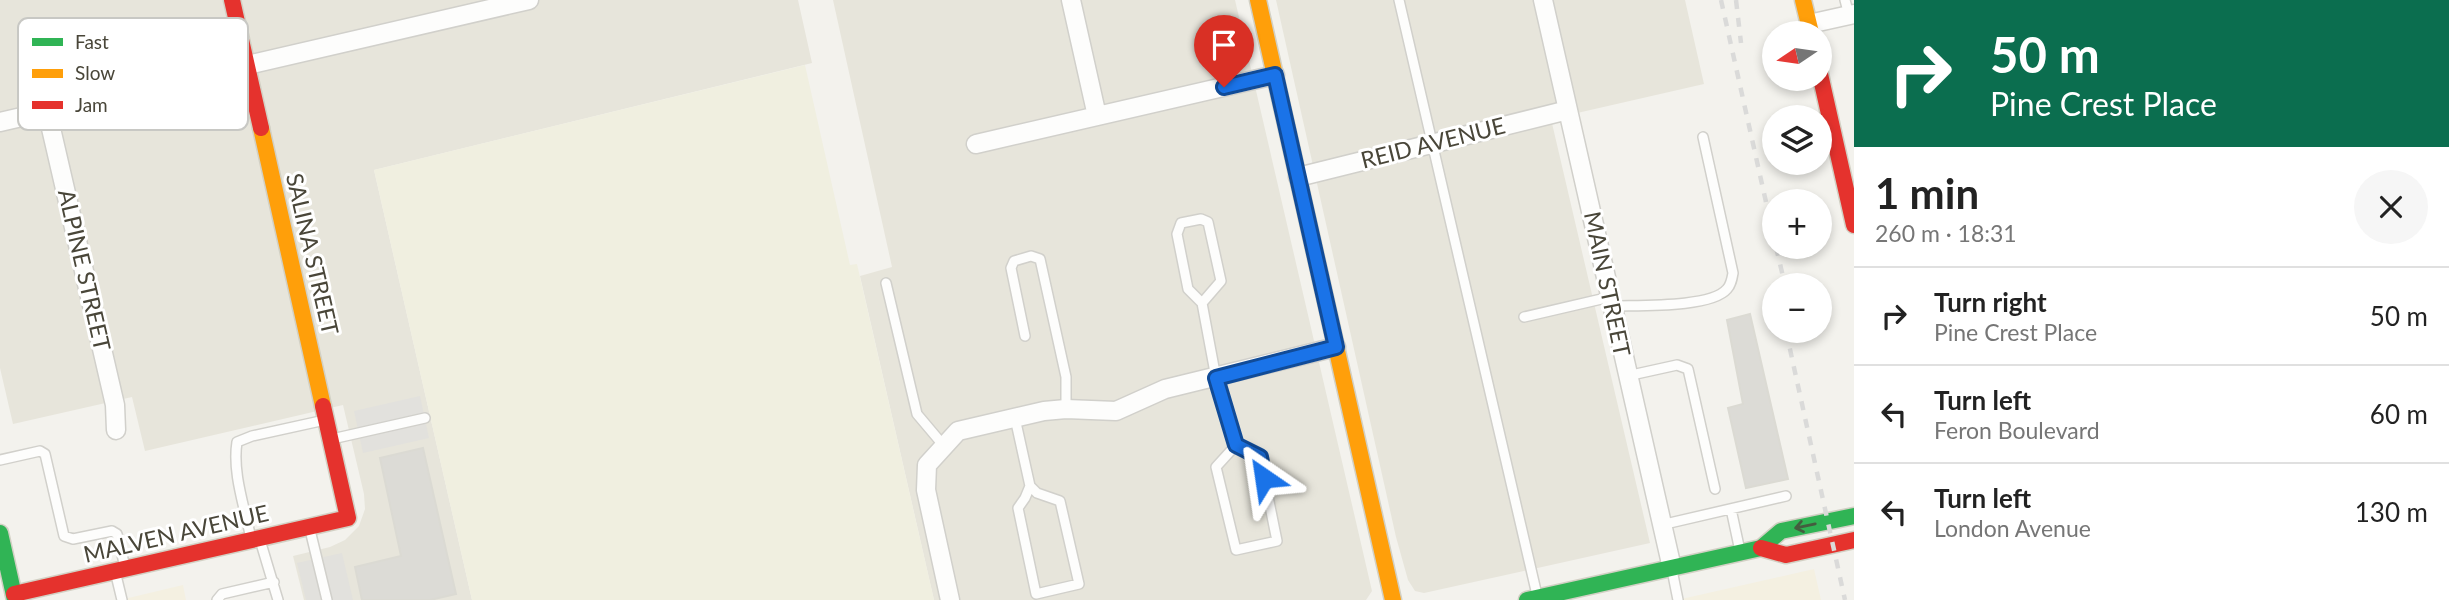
<!DOCTYPE html>
<html lang="en">
<head>
<meta charset="utf-8">
<style>
  :root { --surface:#fff; --page:#f6f6f6; --text:#222; --muted:#767676; --line:#e0e0e0 }
  body { margin:0; font-family:Lato,sans-serif; background:var(--page); color:var(--text); height:100vh; display:flex; flex-direction:column; font-size:26px; white-space:nowrap }
  * { box-sizing:border-box; margin:0 }
  p { font-size:23px; color:var(--muted) }
  .icon { flex:none; width:38px; height:38px; fill:none; stroke:currentColor; stroke-width:2; stroke-linecap:round; stroke-linejoin:round }
  .map { position:relative; flex:1; overflow:hidden }
  .side { display:flex; flex-direction:column; background:var(--surface); width:595px }
  .side>* { flex:none }
  .hud { background:#0b6e4f; color:#fff; overflow:hidden }
  .needle { width:46px; rotate:257deg }
  .fabs { position:absolute; left:1762px; top:21px; display:grid; gap:14px }
  .fabs a { display:grid; place-items:center; width:70px; height:70px; border-radius:50%; background:var(--surface); box-shadow:0 4px 10px #0003; font-size:35px }
  .pin { position:absolute; display:grid; place-items:center; width:60px; height:60px; color:#fff; margin:-72px -30px; border-radius:50% 50% 50% 0; rotate:-45deg; box-shadow:0 0 7px #0007 }
  .pin .icon { rotate:45deg }
  .me { position:absolute; width:77px; margin:-38px; rotate:328deg; stroke-linejoin:round; filter:drop-shadow(0 0 5px #0008) }
  .turn { display:flex; align-items:center; gap:24px; height:147px; padding:0 21px; font-size:32px }
  .turn .icon { width:91px; height:91px; stroke-width:2.5 }
  .turn b { display:block; font-size:49px; line-height:60px }
  .round { display:grid; place-items:center; flex:none; width:74px; height:74px; border-radius:37px; background:var(--page) }
  .headline { display:flex; align-items:center; justify-content:space-between; height:119px; padding:0 21px }
  h1 { font-size:42px; font-weight:700; line-height:52px }
  ul { padding:0; list-style:none }
  li { display:flex; align-items:center; gap:21px; height:98px; padding:0 21px; border-top:2px solid var(--line) }
  li div { flex:1 }
  li b { display:block; font-size:26px }
  li em { font-style:normal }
  main { display:flex; flex:1; min-height:0 }
  .map>svg:first-child { display:block }
  .residential { fill:#e7e5db }
  .commercial { fill:#f4f0e1 }
  .education { fill:#f0efe0 }
  .parking { fill:#e2e1dd }
  .building { fill:#dcdbd6; stroke:#dbdad3; stroke-width:2 }
  .lines { fill:none; stroke-linecap:round; stroke-linejoin:round }
  .lane-casing { stroke:#d1d0cb; stroke-width:12 }
  .street-casing { stroke:#d1d0cb; stroke-width:21 }
  .fast-casing { stroke:#d2d0c4; stroke-width:19 }
  .slow-casing { stroke:#d2d0c4; stroke-width:19 }
  .jam-casing { stroke:#d2d0c4; stroke-width:19 }
  .lane { stroke:#fdfdfc; stroke-width:9 }
  .street { stroke:#fdfdfc; stroke-width:18 }
  .fast { stroke:#30b455; stroke-width:16 }
  .slow { stroke:#ff9f0a; stroke-width:16 }
  .jam { stroke:#e5322d; stroke-width:16 }
  .rail { stroke:#dadad9; stroke-width:4.5; stroke-dasharray:9 9; stroke-linecap:butt }
  .oneway { stroke:#445c3f }
  .route-casing { stroke:#114b97; stroke-width:18 }
  .route { stroke:#1a73e8; stroke-width:12 }
  .labels { text-anchor:middle; stroke-width:6; stroke-linejoin:round; paint-order:stroke }
  .street-label { font-size:23px; fill:#494639; stroke:#fff }
  .key { fill:#fff; stroke:#c8c8c4; stroke-width:2 }
  .key-label { font-size:19px; fill:#494639 }
</style>
</head>
<body>
<main>
<div class="map">
<svg width="1854" height="600" viewBox="0 0 1854 600">
  <rect width="100%" height="100%" fill="#f3f2ed"/>
  <path class="residential" d="M0,0H798L812,63L374,170L472,600H304L293,556L330,547L345,540L359,526L365,509L364,494L343,405L145,451L132,397L13,424L0,368Z
    M833,0H1235L1372,591L1366,600H934L860,276L892,267Z
    M1276,0H1685L1704,84L1551,119L1650,543L1424,593L1415,591L1408,580L1396,537Z"/>
  <path class="commercial" d="M1814,569L1821,600H1677Z
    M183,585L186,600H120Z"/>
  <path class="education" d="M805,65L850,265L857,264L934,600H472L374,170Z"/>
  <path class="parking" d="M420,396L429,438L363,453L354,411Z
    M342,553L353,600H306L297,563Z"/>
  <path class="building" d="M1750,314L1788,479L1746,488L1728,408L1743,404L1727,320Z
    M423,448L456,594L430,600H362L355,567L401,556L380,458Z"/>
  <g class="lines">
    <defs>
      <path id="lane" d="M1399,0L1537,595
        M1845,0L1849,15
        M886,283L917,414L944,446
        M1202,303L1221,281L1208,222L1201,219L1181,223L1177,234L1188,289L1202,303L1216,378L1236,445L1216,467L1236,550L1277,541L1260,457L1236,445
        M1613,306C1638,305 1711,308 1727,289C1731,285 1732,279 1733,273L1703,137
        M1524,317L1610,297
        M1025,336L1011,268L1014,261L1031,256L1040,259L1066,377V409
        M1627,376L1677,365L1688,369L1715,489
        M1015,418L1030,486L1025,498L1018,508L1036,594L1079,584L1060,501L1037,493L1030,486
        M332,439L425,418
        M0,460L40,451L45,454L64,536L73,539L112,531L117,534L125,567
        M1731,509L1740,551
        M1661,525L1786,496
        M310,530L327,600
        M251,539C245,508 232,473 237,442L252,436L325,420
        M260,540L278,600
        M1672,570L1678,600
        M115,571L122,600
        M217,600L222,594L274,582"/>
      <path id="street" d="M1071,0L1097,116
        M1543,0L1672,568
        M1809,24L1854,14
        M47,111L115,405L116,430
        M0,122L529,0
        M976,144L1275,75
        M1298,177L1568,110
        M950,600L926,490L927,465L958,431L1044,411L1066,409L1116,411L1165,389L1336,347"/>
      <path id="fast" d="M0,533L15,600
        M1527,600L1761,548L1781,531L1854,516"/>
      <path id="slow" d="M1258,0L1393,600
        M1803,0L1811,33
        M261,128L323,406"/>
      <path id="jam" d="M232,0L261,128
        M1820,74L1854,225
        M1761,548L1786,555L1854,540
        M14,594L348,518L323,406"/>
    </defs>
    <use href="#lane" class="lane-casing"/>
    <use href="#street" class="street-casing"/>
    <use href="#fast" class="fast-casing"/>
    <use href="#slow" class="slow-casing"/>
    <use href="#jam" class="jam-casing"/>
    <use href="#lane" class="lane"/>
    <use href="#street" class="street"/>
    <use href="#fast" class="fast"/>
    <use href="#slow" class="slow"/>
    <use href="#jam" class="jam"/>
    <path class="rail" d="M1721,0L1774,238
      M1736,0L1741,43
      M1776,247L1785,285
      M1774,295V297
      M1786,331L1845,600"/>
  </g>
  <defs><path id="oneway-shaft" d="M-6 0H5M1.5-3L5.5 0L1.5 3" fill="none" stroke-width="1.6" stroke-linecap="round" stroke-linejoin="round" transform="scale(1.75)"/></defs>
  <use class="oneway" href="#oneway-shaft" transform="translate(1805 526) rotate(168)"/>
  <g class="lines">
    <defs>
      <path id="route" d="M1224,87L1275,75L1336,347L1216,378L1236,445L1260,457L1264,478"/>
    </defs>
    <use href="#route" class="route-casing"/>
    <use href="#route" class="route"/>
  </g>
  <g class="labels">
    <g class="street-label">
      <text transform="translate(1433 143) rotate(-14)" y="8">REID AVENUE</text>
      <text transform="translate(312 254) rotate(77)" y="8">SALINA STREET</text>
      <text transform="translate(84 270) rotate(77)" y="8">ALPINE STREET</text>
      <text transform="translate(1607 284) rotate(78)" y="8">MAIN STREET</text>
      <text transform="translate(176 534) rotate(-13)" y="8">MALVEN AVENUE</text>
    </g>
  </g>
  <rect x="18" y="18" width="230" height="112" rx="10" class="key"/>
  <rect x="32" y="38" width="31" height="8" fill="#30b455"/>
  <rect x="32" y="69" width="31" height="9" fill="#ff9f0a"/>
  <rect x="32" y="101" width="31" height="8" fill="#e5322d"/>
  <g class="key-label">
    <text x="75" y="49">Fast</text>
    <text x="75" y="80">Slow</text>
    <text x="75" y="112">Jam</text>
  </g>
</svg>
<div class="fabs">
<a><svg class="needle" viewBox="-14 -14 28 28"><path d="M0-13l5 13h-10z" fill="#e53935"/><path d="M0 13l5-13h-10z" fill="#767676"/></svg></a>
<a><svg class="icon" aria-label="layers" viewBox="0 0 24 24"><path d="M12 4l9 5-9 5-9-5zM3 14l9 5 9-5"/></svg></a>
<a>+</a>
<a>−</a>
</div>
<div class="pin" style="left:1224px;top:87px;background:#d93025"><svg class="icon" aria-label="arrive" viewBox="0 0 24 24"><path d="M6 21V4h12l-3 4 3 4H6"/></svg></div>
<svg class="me" style="left:1264px;top:478px" viewBox="-20 -20 40 40"><path d="M0-17L14 15 0 8-14 15z" fill="#1a73e8" stroke="#fff" stroke-width="4"/></svg>
</div>
<section class="side">
<div class="hud">
<div class="turn"><svg class="icon" aria-label="right" viewBox="0 0 24 24"><path d="M7 20v-9h11M14 6l5 5-5 5"/></svg><div><b>50 m</b>Pine Crest Place</div></div>
</div>
<div class="headline"><div><h1>1 min</h1><p>260 m · 18:31</p></div><a class="round"><svg class="icon" aria-label="close" viewBox="0 0 24 24"><path d="M6 6l12 12M18 6L6 18"/></svg></a></div>
<ul>
<li><svg class="icon" aria-label="right" viewBox="0 0 24 24"><path d="M7 20v-9h11M14 6l5 5-5 5"/></svg><div><b>Turn right</b><p>Pine Crest Place</p></div><em>50 m</em></li>
<li><svg class="icon" aria-label="left" viewBox="0 0 24 24"><path d="M17 20v-9H6M10 6l-5 5 5 5"/></svg><div><b>Turn left</b><p>Feron Boulevard</p></div><em>60 m</em></li>
<li><svg class="icon" aria-label="left" viewBox="0 0 24 24"><path d="M17 20v-9H6M10 6l-5 5 5 5"/></svg><div><b>Turn left</b><p>London Avenue</p></div><em>130 m</em></li>
</ul>
</section>
</main>
</body>
</html>
